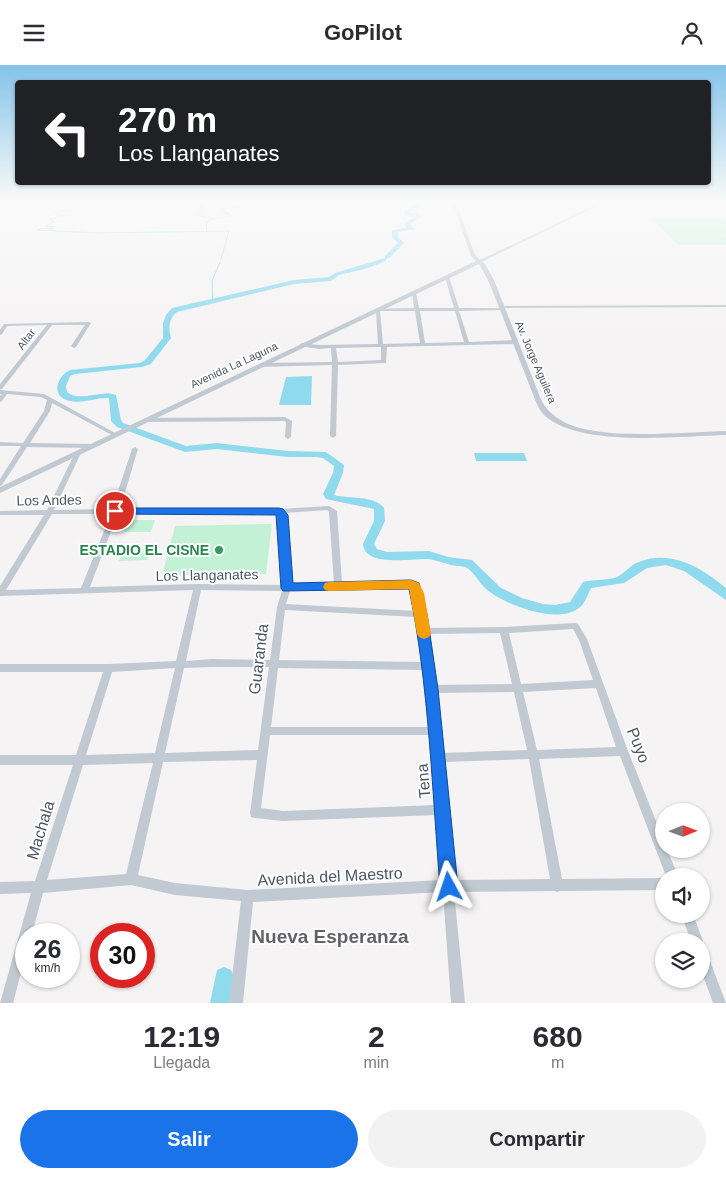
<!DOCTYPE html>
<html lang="es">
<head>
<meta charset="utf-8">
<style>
  :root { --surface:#fff; --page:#f2f2f3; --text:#2b2b33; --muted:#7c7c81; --accent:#1a73e8 }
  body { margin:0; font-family:Helvetica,sans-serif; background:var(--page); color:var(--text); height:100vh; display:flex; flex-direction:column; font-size:19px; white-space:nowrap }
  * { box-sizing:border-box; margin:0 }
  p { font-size:16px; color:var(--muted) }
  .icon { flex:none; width:28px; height:28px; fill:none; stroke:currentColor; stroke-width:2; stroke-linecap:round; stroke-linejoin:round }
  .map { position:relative; height:938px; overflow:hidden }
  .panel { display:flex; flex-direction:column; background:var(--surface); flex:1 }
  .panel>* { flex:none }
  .top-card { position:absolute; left:15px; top:15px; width:696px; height:105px; border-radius:5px; box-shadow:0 1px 4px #0004; background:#202124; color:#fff; overflow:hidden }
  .needle { width:32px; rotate:89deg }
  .tools { position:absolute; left:655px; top:738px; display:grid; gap:10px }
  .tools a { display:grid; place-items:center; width:55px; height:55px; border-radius:50%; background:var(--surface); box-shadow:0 1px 4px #0004; font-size:25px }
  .speed { position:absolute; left:15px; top:858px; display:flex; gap:10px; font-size:25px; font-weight:700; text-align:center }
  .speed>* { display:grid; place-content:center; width:65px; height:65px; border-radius:50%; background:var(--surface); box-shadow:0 1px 4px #0004; line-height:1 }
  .speed small { font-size:12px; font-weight:400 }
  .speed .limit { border:8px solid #d22; background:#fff; color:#111 }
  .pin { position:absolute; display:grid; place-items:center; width:42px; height:42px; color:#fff; margin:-21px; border:2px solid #fff; border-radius:50%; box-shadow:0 1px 5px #0007 }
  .me { position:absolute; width:55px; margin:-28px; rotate:355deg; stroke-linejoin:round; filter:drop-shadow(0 0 4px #0008) }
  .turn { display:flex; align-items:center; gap:18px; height:105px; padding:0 20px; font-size:22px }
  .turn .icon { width:65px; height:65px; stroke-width:2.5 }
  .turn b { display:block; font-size:35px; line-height:42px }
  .eta { display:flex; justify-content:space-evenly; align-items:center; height:85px; text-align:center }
  .eta b { font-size:30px; font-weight:600; line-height:35px }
  .action { display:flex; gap:10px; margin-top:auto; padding:10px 20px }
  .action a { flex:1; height:58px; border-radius:30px; background:var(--accent); color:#fff; font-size:20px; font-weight:600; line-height:58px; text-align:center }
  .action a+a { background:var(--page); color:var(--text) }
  header { display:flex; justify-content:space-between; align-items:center; height:65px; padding:0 20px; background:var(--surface); font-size:22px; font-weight:600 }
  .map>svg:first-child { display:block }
  .green { fill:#c3f1d5 }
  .water { fill:#90daee }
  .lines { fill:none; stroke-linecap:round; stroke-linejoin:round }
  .stream { stroke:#90daee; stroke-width:1 }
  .river { fill:#90daee; fill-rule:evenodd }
  .minor { fill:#c1cad2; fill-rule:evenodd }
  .tertiary { fill:#c1cad2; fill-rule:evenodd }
  .route { fill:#1a73e8; stroke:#114b97 }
  .slow { fill:#f59e0b }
  .leisure-dot { fill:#2e9e5b; stroke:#fff; stroke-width:2 }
  .labels { text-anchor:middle; stroke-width:4; stroke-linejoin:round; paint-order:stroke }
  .far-street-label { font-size:11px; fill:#4a5661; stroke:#fff }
  .street-label { font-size:14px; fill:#4a5661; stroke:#fff }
  .leisure-label { font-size:14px; font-weight:bold; fill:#27864d; stroke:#fff; text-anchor:end }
  .near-street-label { font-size:16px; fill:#4a5661; stroke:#fff }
  .near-quarter-label { font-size:19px; font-weight:bold; fill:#5f6368; stroke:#fff }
</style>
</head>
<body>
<header><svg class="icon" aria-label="menu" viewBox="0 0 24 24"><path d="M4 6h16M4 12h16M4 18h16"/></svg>GoPilot<svg class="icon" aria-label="person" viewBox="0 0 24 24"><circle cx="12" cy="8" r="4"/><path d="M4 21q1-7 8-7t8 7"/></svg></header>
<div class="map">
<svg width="726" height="938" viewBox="0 0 726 938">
  <rect width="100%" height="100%" fill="#f5f3f3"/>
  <path class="green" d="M652,154H724L726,155V180H678Z
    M128,455H155L151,467H123Z
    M272,459L266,509L162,511L175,461Z
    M150,484L147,495L119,496L123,485Z"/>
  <path class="water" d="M312,311L311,340H279L286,312Z
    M474,388H524L527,396H476Z"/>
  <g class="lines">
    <path class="stream" d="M72,137L62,141L71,145L54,147L63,151L50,154L54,156L46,161L53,162L52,164L43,163L38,165L97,168L229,166L221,194
      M204,137L198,138L203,140L199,141L204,143L202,144L204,146L199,147L197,150L213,154L206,157L207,166
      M223,144L246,141
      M213,154L232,151L225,149L230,148L221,146L224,144L222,137
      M213,237L212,216L220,197"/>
    <path class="river" d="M419,137H427L410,147V148L418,149L421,152L410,159L415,164L398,167V172L404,178L389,193L386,194V196L365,204L339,210L331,216L294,219L177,247C169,253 168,263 171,273L151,299L142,302L75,309L70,311L66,321L67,327C79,338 101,324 116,330L121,355L123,358L186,381L217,378L288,386L326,387L344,400L343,408L334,430C349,434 374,430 384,443L385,456L374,479L377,484L387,487L429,486L448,492L472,495L501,523L522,533L543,539L555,540L570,537L583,517C593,514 607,516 617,512C625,508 630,500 639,497C671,484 702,503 726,523V535L684,506L666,500L647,503L624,518L591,523C588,529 585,539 579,543C557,560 505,540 486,524C479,518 474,506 465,502C464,502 459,501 458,501C447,500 438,495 428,494C413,493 365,503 363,479L374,456V444L326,434L323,429L333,408L334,401L323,393L316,392H288L217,384L185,387L117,362L111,356L109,333C95,332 78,341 64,334C51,327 59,310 70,305L140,298L145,295L163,273V258L166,250L172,243L294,215L329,212L335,208L385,193V191L398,178L392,172V165L407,163L404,159L415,152L405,151L404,146Z
      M224,902L231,905L234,912L230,938H210L217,905Z"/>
    <path class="minor" d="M369,137H437L435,138L368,139Z
      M601,137H606L479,198L476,197Z
      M447,211L449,212L459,243H500L502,241L726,240V242L504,243L502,245L459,246L469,277L515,275L518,277L515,279L387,282L386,298L338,300L336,371L333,373L330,371L332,300L261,302L258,300L261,298L332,297L331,283L319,284L300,281L299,280L302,278L319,280L378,279L376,246L374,245V244L414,243L412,228L414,227L416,228L419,243H454L445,212ZM380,246H415L420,278L383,279ZM420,246H455L464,277L425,278ZM379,282H381V295L338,297L336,283Z
      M89,257L91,258L76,282L74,283L71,281L85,260H52L2,324L0,325V319L47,260L7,261L2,269L0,270V265L4,259Z
      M0,325L44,329L117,369L114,371L112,370L52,338L50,346L30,378L91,379L94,381L91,383L27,382L2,420L0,421V414L21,381H0V377L23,378L44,346L47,335L41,332L7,329L2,336L0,337V331L2,329H0Z
      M285,352L292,356L291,372L288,374L285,372L286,357L284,356L145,357L142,355L145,353Z
      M135,382L138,384L120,444L184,443L279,444L329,441L337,446L342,518L411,516L418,519L425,549L427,563L504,562L575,558L578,559L587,574L628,686L664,776V784H667L678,811H666L620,691L539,694L562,814L664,813V825L559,826L557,827L555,826L454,827L465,938H451L443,827L253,837L243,938H229L241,836L175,830L131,820L43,828L32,869H26V889L13,938H0L31,828L0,829V817L35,816L73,700H0V690H76L103,607H0V599H109L176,596L193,525L0,531V521L44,450H0V446L47,445L75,388L78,386L81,388L54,445L112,444L132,384ZM327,445L329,447L334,519L291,520L286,450L284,448ZM184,447L277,448L278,450L283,520L198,519L90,522L118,448ZM52,449H111L81,523L6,525ZM410,522L411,523L416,546L286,539L290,526ZM201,525L282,526L277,542L270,595L212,594L186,596ZM285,545L417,552L423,597L279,595ZM573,564L579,575L593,615L521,619L509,568ZM500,568L512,619L435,620L428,569ZM212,602H269L258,685L165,688L184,603ZM175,603L155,688L86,690L112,607ZM278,603L424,605L429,662H271ZM596,623L616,682L537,685L523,627ZM514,627L527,685L442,688L436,628ZM270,670H430L436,740L283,746L261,743ZM529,694L550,814L453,815L442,697ZM257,695L250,748L251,752L255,753L283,756L436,750L442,815L248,825L175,818L138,810L163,697ZM153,698L126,809L47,815L83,700Z
      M681,849H693L703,876L701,880V876H691Z
      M701,881L705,883L726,938H713L701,905Z"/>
    <path class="tertiary" d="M452,137H456L475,190L485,199L494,215L540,332C545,344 553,351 564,357C601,376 683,367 726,366V370C680,371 579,383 544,350C540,346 538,341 536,337L493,227L488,215L479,199L0,428V422L476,196L471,191Z"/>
  </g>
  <linearGradient id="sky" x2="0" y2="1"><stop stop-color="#85c3ea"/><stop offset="0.51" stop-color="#fafafa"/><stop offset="1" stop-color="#fafafa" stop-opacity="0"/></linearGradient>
  <rect width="726" height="268" fill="url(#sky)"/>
  <path class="route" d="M115,443H279L283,444L288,450L293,518L411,515L419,518L427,549L438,624L458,822L455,828L449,830L443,828L440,822C432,725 429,619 409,524L283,526L281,523L276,450L111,449L110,446L111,444Z"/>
  <path class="slow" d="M411,515L419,518L424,528L431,569L429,572L424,574L419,572L417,569L409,524L329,526L325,525L323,522L325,518L329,517Z"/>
  <circle class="leisure-dot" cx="219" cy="485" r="5"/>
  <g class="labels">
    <g class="far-street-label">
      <text transform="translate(26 274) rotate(-53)" y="4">Altar</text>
      <text transform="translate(536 297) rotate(67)" y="4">Av. Jorge Aguilera</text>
      <text transform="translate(234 300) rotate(-25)" y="4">Avenida La Laguna</text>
    </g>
    <g class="street-label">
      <text transform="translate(49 435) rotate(-1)" y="5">Los Andes</text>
      <text transform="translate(207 510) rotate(-1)" y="5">Los Llanganates</text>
    </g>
    <g class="leisure-label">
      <text x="209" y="490">ESTADIO EL CISNE</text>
    </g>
    <g class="near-street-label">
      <text transform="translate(258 594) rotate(-83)" y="6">Guaranda</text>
      <text transform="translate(639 680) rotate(69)" y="6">Puyo</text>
      <text transform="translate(423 716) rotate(-95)" y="6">Tena</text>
      <text transform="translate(40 765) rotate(-73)" y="6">Machala</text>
      <text transform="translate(330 811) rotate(-3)" y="6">Avenida del Maestro</text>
    </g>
    <g class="near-quarter-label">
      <text x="330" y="878">Nueva Esperanza</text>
    </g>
  </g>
</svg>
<div class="tools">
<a><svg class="needle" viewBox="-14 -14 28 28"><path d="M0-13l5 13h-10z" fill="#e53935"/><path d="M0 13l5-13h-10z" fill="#7c7c81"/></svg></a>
<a><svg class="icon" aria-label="sound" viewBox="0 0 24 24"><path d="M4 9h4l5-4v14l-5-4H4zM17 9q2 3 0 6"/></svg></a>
<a><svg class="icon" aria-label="layers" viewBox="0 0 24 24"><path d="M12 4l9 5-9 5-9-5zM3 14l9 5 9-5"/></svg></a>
</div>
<div class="speed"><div>26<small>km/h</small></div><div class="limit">30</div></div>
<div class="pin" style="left:115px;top:446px;background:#d93025"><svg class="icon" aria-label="arrive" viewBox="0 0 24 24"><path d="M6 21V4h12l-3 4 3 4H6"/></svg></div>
<svg class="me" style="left:449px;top:822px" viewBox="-20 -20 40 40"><path d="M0-17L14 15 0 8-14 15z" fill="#1a73e8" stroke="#fff" stroke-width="4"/></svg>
<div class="top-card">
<div class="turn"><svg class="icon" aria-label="left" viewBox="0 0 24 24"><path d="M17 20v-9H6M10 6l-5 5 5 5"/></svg><div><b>270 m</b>Los Llanganates</div></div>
</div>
</div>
<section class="panel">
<div class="eta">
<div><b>12:19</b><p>Llegada</p></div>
<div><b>2</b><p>min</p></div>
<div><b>680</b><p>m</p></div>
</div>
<div class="action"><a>Salir</a><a>Compartir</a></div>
</section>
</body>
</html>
